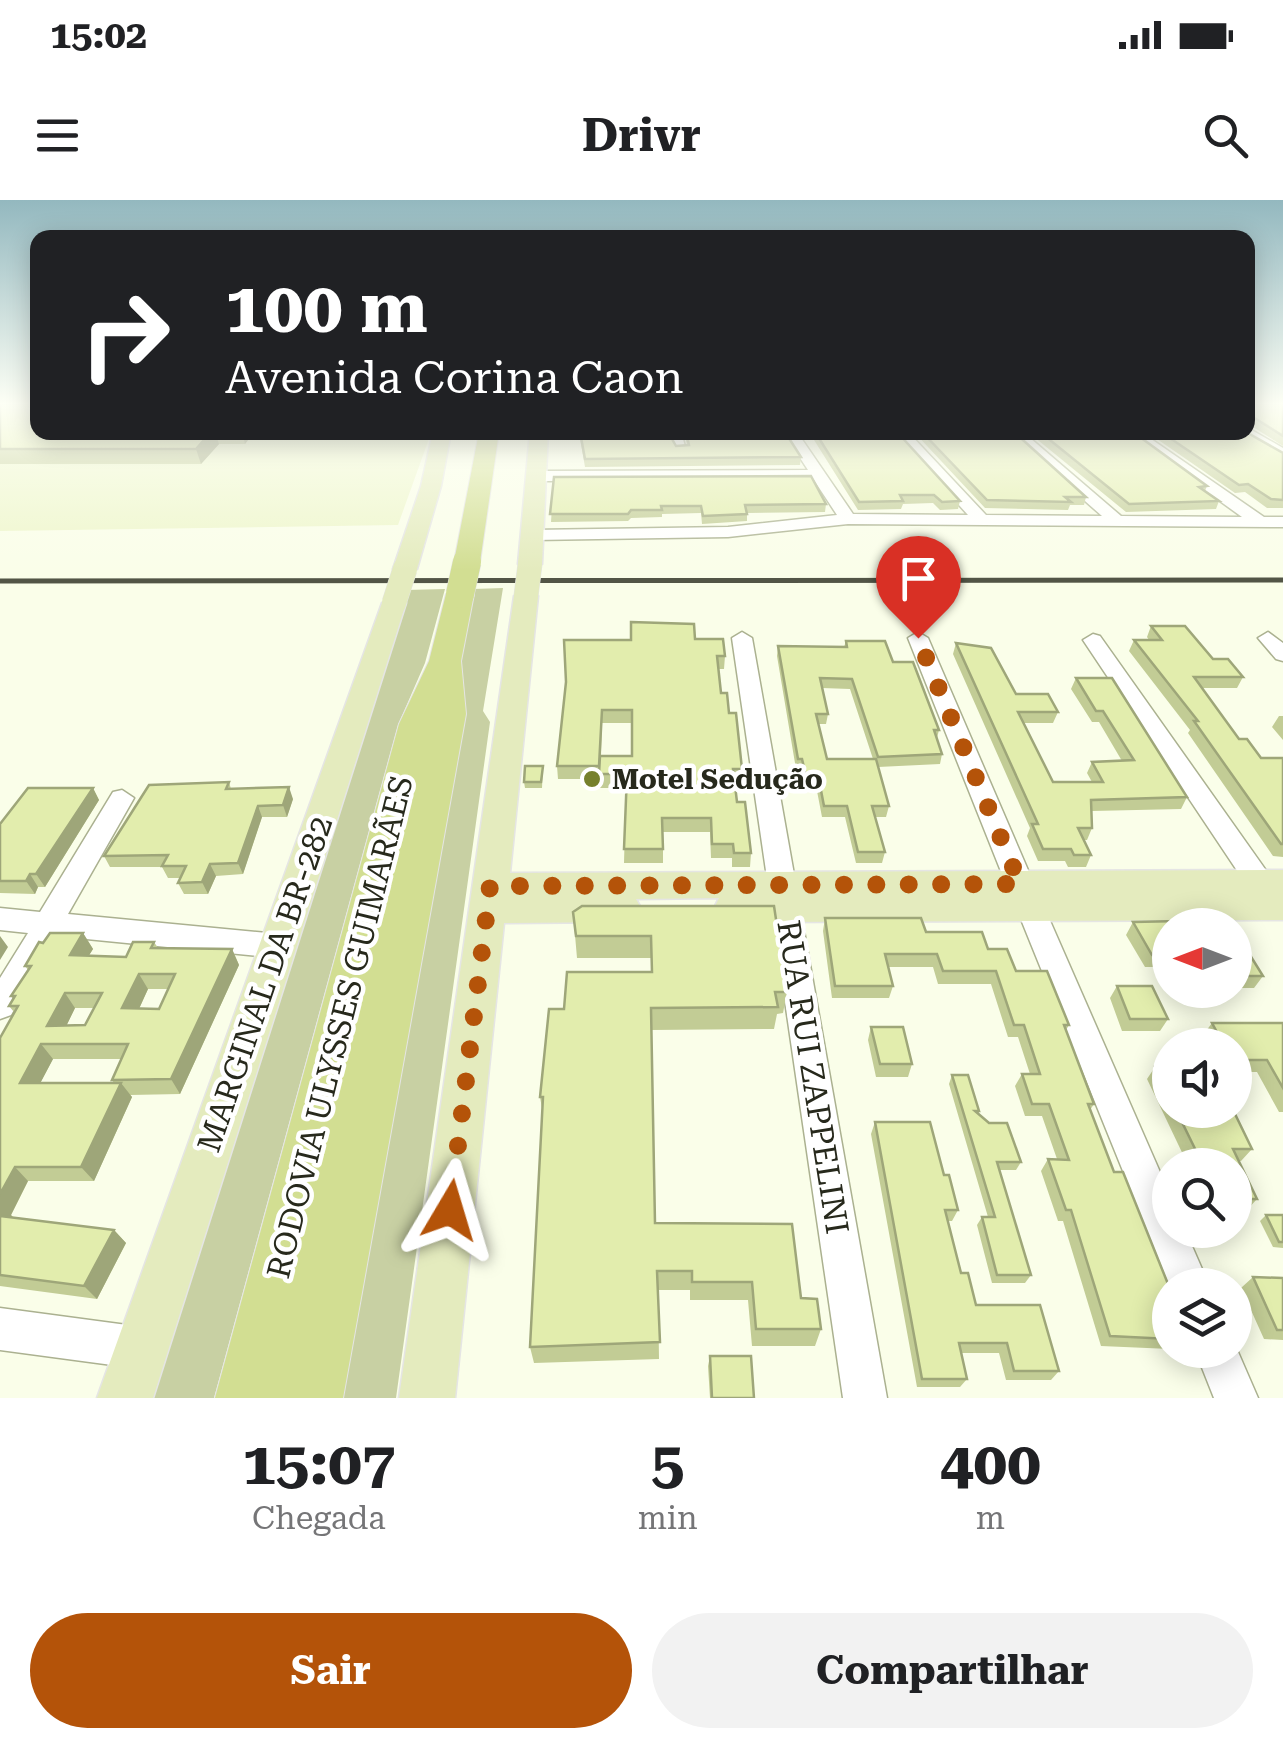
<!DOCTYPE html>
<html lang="pt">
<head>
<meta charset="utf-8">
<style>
  :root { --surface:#fff; --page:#f2f2f2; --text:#202124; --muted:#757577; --accent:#b45309 }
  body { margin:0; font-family:"Roboto Serif",serif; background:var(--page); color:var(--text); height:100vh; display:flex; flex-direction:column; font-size:38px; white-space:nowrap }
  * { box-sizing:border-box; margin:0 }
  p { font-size:32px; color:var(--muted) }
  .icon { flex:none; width:55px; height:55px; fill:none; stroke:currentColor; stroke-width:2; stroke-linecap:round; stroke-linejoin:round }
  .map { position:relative; height:1198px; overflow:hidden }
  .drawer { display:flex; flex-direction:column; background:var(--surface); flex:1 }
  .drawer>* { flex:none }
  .hud { position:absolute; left:30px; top:30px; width:1225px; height:210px; border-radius:20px; box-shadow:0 5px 25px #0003; background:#202124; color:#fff; overflow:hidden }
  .needle { width:65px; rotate:270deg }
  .controls { position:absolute; left:1152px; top:708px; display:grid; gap:20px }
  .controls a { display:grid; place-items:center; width:100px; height:100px; border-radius:50%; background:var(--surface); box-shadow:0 5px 25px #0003; font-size:50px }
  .pin { position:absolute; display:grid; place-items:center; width:85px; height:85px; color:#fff; margin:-102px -42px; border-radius:50% 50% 50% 0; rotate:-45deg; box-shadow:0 0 10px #0007 }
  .pin .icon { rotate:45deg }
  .me { position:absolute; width:110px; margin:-55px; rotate:7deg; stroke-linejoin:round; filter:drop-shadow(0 0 8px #0008) }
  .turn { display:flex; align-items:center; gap:35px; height:210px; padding:0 30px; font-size:45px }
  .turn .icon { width:130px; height:130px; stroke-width:2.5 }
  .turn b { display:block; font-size:70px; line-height:85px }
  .eta { display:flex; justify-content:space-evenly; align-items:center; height:170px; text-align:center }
  .eta b { font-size:60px; font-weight:700; line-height:70px }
  .action { display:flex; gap:20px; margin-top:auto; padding:20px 30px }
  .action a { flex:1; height:115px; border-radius:60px; background:var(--accent); color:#fff; font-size:40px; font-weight:700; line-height:115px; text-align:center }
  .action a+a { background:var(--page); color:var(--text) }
  .status { display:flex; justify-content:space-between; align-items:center; height:70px; padding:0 50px; background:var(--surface); direction:ltr }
  .status svg { height:28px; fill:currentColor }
  header { display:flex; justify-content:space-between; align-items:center; height:130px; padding:0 30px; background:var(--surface); font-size:45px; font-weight:700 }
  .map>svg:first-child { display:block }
  .built { fill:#eef6cb }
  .green { fill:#c8d0a3 }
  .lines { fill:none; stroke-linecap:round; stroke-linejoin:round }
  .minor-casing { stroke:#abb190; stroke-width:3 }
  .major-casing { stroke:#e5e5e4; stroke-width:3 }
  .highway-casing { stroke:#e5e5e4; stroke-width:2 }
  .minor { fill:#fff; fill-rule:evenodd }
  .major { fill:#e4ebbe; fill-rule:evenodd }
  .highway { fill:#d2de92; fill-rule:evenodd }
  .rail { stroke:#525546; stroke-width:5 }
  .major-bridge-casing { stroke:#e5e5e4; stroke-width:25; stroke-linecap:butt }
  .highway-bridge-casing { stroke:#e5e5e4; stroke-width:29; stroke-linecap:butt }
  .major-bridge { stroke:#e4ebbe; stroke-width:24 }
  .highway-bridge { stroke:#d2de92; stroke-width:28 }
  .wall { fill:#c2cc95; fill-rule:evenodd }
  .shaded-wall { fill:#9ea679 }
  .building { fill:#e2edad; stroke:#9ea679; stroke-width:2.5; fill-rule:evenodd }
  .route { stroke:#b45309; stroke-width:18; stroke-dasharray:0 32.4 }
  .poi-dot { fill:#76802d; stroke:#fff; stroke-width:4 }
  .labels { text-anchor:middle; stroke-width:9; stroke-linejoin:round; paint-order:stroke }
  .poi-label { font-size:28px; font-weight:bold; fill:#27291c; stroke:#fff; text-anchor:start }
  .near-street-label { font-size:32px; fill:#27291c; stroke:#fff }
</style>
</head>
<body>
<div class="status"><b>15:02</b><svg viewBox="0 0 49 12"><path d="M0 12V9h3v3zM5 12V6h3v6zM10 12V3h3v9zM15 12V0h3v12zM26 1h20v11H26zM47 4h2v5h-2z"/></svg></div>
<header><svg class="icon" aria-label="menu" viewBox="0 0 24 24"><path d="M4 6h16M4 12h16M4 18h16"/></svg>Drivr<svg class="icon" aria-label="search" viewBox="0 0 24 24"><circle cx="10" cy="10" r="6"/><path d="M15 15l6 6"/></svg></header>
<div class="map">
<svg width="1283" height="1198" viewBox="0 0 1283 1198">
  <rect width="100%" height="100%" fill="#fafee9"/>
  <path class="built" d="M0,204L38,232L431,233L398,325L0,331Z"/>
  <path class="green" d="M503,388L483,511L490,522L396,1198H330L459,509V463L473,389Z
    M445,389L425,463L398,525L214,1198H146L406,390Z"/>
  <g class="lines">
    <defs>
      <path id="minor" d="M1248,228L1283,248V258L1242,235Z
        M667,232H681L686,250H676Z
        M783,232H797L853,314L968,315L893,232H908L986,315L1102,316L1007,232H1023L1121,316L1242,317L1124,232H1141L1264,317H1283V327L848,324L728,337L533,340L525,335L533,330L728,327L837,315L814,280L538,281L530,276L538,271L808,270Z
        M742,432L752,438L887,1198H843L732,438Z
        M918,432L928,438L1034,684L1030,691H1010L1006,684L908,438Z
        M1268,432L1283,443V461L1276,459L1258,438Z
        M1093,434L1100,436L1270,676L1274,683L1270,690H1250L1083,440Z
        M122,590L134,598L68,714L278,734L288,738L293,746L288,754L278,758L56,736L11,815L0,819V778L28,733L0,730V708L40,712L113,592Z
        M1030,696L1040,699L1044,707L1170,995V1030H1185L1209,1085L1170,1087L1016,707L1020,699Z
        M0,1108L142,1127L157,1133L163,1148L157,1163L142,1169L0,1150Z
        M1235,1145L1258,1198H1214L1195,1150H1235Z"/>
      <path id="major" d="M433,232H451L441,286L417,369L405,376L393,369L421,286Z
        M530,232H548L542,364L530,371L518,364Z
        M526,389L538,396L510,673L1283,670V720L732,722L719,718L714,708L719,698L636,699L641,708L636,718L623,722L504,723L455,1198H399L514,396Z
        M394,396L406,403L153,1198H97L382,403Z"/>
      <path id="highway" d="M479,232H499L480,362L467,370L454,362Z
        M460,386L474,394L461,461L466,514L343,1198H215L399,524L429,461L446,394Z"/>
    </defs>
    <use href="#minor" class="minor-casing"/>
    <use href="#major" class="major-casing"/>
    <use href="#highway" class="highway-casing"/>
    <use href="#minor" class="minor"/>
    <use href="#major" class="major"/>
    <use href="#highway" class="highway"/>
    <path class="rail" d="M0,381L1283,380"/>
    <defs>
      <path id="major-bridge" d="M526,396L530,364
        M394,403L405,369"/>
      <path id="highway-bridge" d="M460,394L467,362"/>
    </defs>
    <use href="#major-bridge" class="major-bridge-casing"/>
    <use href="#highway-bridge" class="highway-bridge-casing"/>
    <use href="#major-bridge" class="major-bridge"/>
    <use href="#highway-bridge" class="highway-bridge"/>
  </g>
  <path class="wall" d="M0,204L38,232H254L245,244H219L201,264H0Z
    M1248,204H1283V246L1250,225L1248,226Z
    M579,232H668L676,246L687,245L684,232H785L801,257L800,265L585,267Z
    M809,232H897L960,301L958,309L940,310L933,303L903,304L901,309L858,310Z
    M914,232H1014L1086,297L1084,305H1070L1068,310L985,308Z
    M1028,232H1133L1207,286L1205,291L1219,301L1216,309L1126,312Z
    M1147,232H1246L1283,253V308H1267L1245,292L1235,293Z
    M554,277L826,304L825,312L747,313V321L702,324L701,313L662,314V317L631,318L628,321L551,322Z
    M1151,426L1243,477L1237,488H1202L1239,539L1261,558H1283V657L1273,656L1188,533L1190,530L1129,451L1134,440H1149L1147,437Z
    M695,439L725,456L724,469H718L721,493L729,513L742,569L741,583H734L737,602L751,653L750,667H732V658H711L710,632H663V663H624L626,588H599V579H558L557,566L566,482ZM602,523H632V556H601Z
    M846,441L893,462L939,530L937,538L942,554L940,564L878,567L889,606L886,617H875L885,652L882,663H856L845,617H822L817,591H805L801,569H796L777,456L778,446L844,447ZM822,488L850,489L873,559H827L818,524H826L828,514Z
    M956,443L1016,494L1058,512L1053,523H1024L1053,582H1092L1087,573L1092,562L1122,561L1099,522H1092L1071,489L1076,478L1187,597L1181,609L1092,611V628L1087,640H1083L1091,655L1086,667H1068L1065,661H1038L1027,636L1030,628L953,454Z
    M1279,516H1283V540L1272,527Z
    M543,566L542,588H525L524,582Z
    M229,582L231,589L293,599L287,617H262L243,674L216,676L208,694H184L178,683L180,678H168L162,667H110L104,656Z
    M93,588L99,600L45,687H38L35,694L0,693V624Z
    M582,706L787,792L783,813L777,814L774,829L651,830L655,1023L801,1098L821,1129L815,1146H752L748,1100H690V1090H658L659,1159L534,1163L530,1147L543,914L540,897L564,809L651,772V758H577L573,712Z
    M825,718L926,732L988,749L1016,771L1069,825L1066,830L1094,904L1090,910L1114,972L1170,1089V1149L1101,1146L1063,1021H1058L1041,971L1048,959H1057L1042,916H1025L1015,886L1022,874H1030L1018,837H1008L991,784H938L933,767H888L893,786L889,798H832L823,731Z
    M1133,722L1170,725V767H1145L1126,735Z
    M1235,731L1263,776L1254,788H1235Z
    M83,733L93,749L89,755L126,757L154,742L158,748L232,749L239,765L180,894L130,895L132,897L94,981H28L11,1015L13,1017L114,1030L126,1043L97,1099L0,1086V838L14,812L9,806L13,799L11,796L28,770L25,766L43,743ZM148,789H168L159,809H139ZM75,808H94L85,825L66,826ZM53,859H121L112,880L114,883H40Z
    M1117,786L1168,819L1160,831H1122L1110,798Z
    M1212,823H1283V912H1279L1257,872H1235V845H1209L1203,835Z
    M871,827L912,864L908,877H876L868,840Z
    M1155,867H1170V910H1222L1252,949L1241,961H1239L1257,999L1246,1011L1235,1010V965H1188L1147,879Z
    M952,875L979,911L978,914L1021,962L1016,970H999L1031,1075L1025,1083H992L977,1025L982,1017H988L949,884Z
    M875,922L944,975L958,1010L952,1021H948L961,1073L976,1105L1059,1171L1051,1180H1006L999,1153H961L967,1179L960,1187H917L871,934Z
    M1266,1015H1283V1048L1273,1047L1260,1021Z
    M1253,1077L1283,1078V1140L1264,1139L1241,1088Z
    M710,1156L754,1198H710L708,1166Z"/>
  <path class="shaded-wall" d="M211,232H215L219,244L201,264L196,249Z
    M242,232H254L245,244Z
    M289,587L293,599L287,617L283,605Z
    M93,588L99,600L45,687L36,674Z
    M258,606L262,617L243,674L238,663Z
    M210,664L216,676L208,694L202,682Z
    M30,674L38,687L35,694L26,681Z
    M83,733L93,749L80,770L70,755Z
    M0,736L8,747L0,760Z
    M232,749L239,765L180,894L171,879Z
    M139,774L148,789L132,824L122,808Z
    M65,793L75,808L59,841L47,826Z
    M41,844L53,859L33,897L20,883Z
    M121,883L132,897L94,981L81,967Z
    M15,967L28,981L11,1015L13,1018L0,1021V994Z
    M114,1030L126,1043L97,1099L84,1086Z"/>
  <path class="building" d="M0,204H38V232H211L196,249H0Z
    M1248,204H1283V236L1253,217L1248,221Z
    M580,232H668L676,246L689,245L686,232H785L801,257L585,259Z
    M815,232H897L960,301L942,302L934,295H900L903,301L859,302Z
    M922,232H1014L1086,297H1065L1071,302L987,300Z
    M1040,232H1133L1207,286L1199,287L1219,301L1129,304Z
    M1161,232H1246L1283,253V300L1271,299L1248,284L1239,285Z
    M811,276L826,304L745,305L747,314L703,316L701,306H661L662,310H631L628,314H550L554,277Z
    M631,422L694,424L695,439H723L725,456H717L721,493H727L729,513H736L742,569H733L737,602H745L751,653H734L733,644H712L711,618H662L663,649H624L627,574H599L600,556H632V510H602L599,566H557L566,482L564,440H631Z
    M1151,426H1185L1213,459H1228L1243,477H1194L1239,539H1247L1261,558H1283V644H1281L1194,521H1198L1134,440H1162Z
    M846,441H885L893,462H913L939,530H934L942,554L878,557L852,479L820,478L828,514H816L827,559H876L889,606H872L885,652H858L847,606H824L819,580H807L802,559H798L778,446L847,447Z
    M956,443L991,448L1016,494H1048L1058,512H1018L1053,582H1103L1092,562L1134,560L1103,511H1096L1076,478H1112L1187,597L1091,600L1092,628H1078L1091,655H1074L1071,649H1043L1032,624H1038Z
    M525,566H543L541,582H524Z
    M229,582L226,589L289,587L283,605L258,606L238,663L210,664L202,682L178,683L186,666H162L168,655L104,656L149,585Z
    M28,588H93L36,674H30L26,681H0V624Z
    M582,706H774L787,792H775L778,807L651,808L655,1023L792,1024L801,1098L817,1099L821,1129H756L752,1082H692V1071H657L660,1142L530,1147L543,897H540L549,809H564L567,772H652L651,736H576L573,712Z
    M825,718H921L926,732H982L988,749H1007L1016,771H1047L1069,825H1064L1094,904H1088L1114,972H1123L1170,1089V1139L1110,1136L1071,1010H1066L1048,959L1069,960L1049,904H1032L1022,874H1040L1024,825H1014L996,771H943L937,754H885L893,786H835Z
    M1228,720L1231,725H1170V755H1152L1133,722Z
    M1235,731L1263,776H1235Z
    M50,733H83L70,755L126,757L133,742H154L151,748L232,749L171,879L112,880L128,844H41L20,883H121L81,967H15L0,994V838L18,806H9L15,796H11L31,766H25L39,742L43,743ZM139,774H175L159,809L122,808ZM65,793H102L85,825L47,826Z
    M1117,786H1152L1168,819H1130Z
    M1212,823H1283V888L1267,860H1235V845H1224Z
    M871,827H903L912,864H880Z
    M1155,867H1170V897Z
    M952,875H968L979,911H975L989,923H1007L1021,962H997L1031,1075H997L982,1017H995Z
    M1176,910H1222L1224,914H1235L1252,949H1233L1257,999H1235V965H1203Z
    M875,922H930L944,975H949L958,1010H945L961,1073H968L976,1105H1040L1059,1171H1014L1007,1143H959L967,1179H922Z
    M1266,1015H1283V1042H1279Z
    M0,1016L114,1030L84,1086L0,1075Z
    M1253,1077L1283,1078V1130H1277Z
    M710,1156H751L754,1198H712Z"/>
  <linearGradient id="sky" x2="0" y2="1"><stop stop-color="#93b8bf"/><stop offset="0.55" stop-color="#fdfff5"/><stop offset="1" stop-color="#fdfff5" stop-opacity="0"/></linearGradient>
  <rect width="1283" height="371" fill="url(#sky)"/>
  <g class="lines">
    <path class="route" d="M450,1010L490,686L1020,684L918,438"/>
  </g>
  <circle class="poi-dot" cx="592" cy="579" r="10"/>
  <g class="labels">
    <g class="poi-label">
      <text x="612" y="589">Motel Sedução</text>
    </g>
    <g class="near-street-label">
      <text transform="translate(265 784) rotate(-71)" y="11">MARGINAL DA BR-282</text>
      <text transform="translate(340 827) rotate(-76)" y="11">RODOVIA ULYSSES GUIMARÃES</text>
      <text transform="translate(813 877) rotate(81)" y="11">RUA RUI ZAPPELINI</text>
    </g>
  </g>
</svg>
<div class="controls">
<a><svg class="needle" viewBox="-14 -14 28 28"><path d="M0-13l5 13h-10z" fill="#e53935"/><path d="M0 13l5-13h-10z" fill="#757577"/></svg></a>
<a><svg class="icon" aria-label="sound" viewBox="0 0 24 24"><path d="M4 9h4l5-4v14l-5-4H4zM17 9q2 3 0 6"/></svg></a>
<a><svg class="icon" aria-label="search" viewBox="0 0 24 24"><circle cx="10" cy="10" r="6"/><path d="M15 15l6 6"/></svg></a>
<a><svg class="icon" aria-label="layers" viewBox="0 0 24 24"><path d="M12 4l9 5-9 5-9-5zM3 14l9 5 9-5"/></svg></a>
</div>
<div class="pin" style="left:918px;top:438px;background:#d93025"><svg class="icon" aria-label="arrive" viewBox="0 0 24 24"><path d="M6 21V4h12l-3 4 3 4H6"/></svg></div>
<svg class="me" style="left:450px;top:1010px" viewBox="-20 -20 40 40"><path d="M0-17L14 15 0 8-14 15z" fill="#b45309" stroke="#fff" stroke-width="4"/></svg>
<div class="hud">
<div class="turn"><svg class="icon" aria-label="right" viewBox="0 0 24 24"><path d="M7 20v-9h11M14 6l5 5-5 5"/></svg><div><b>100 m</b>Avenida Corina Caon</div></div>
</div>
</div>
<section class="drawer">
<div class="eta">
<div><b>15:07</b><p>Chegada</p></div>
<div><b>5</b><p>min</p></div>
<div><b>400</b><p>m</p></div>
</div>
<div class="action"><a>Sair</a><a>Compartilhar</a></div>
</section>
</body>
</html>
